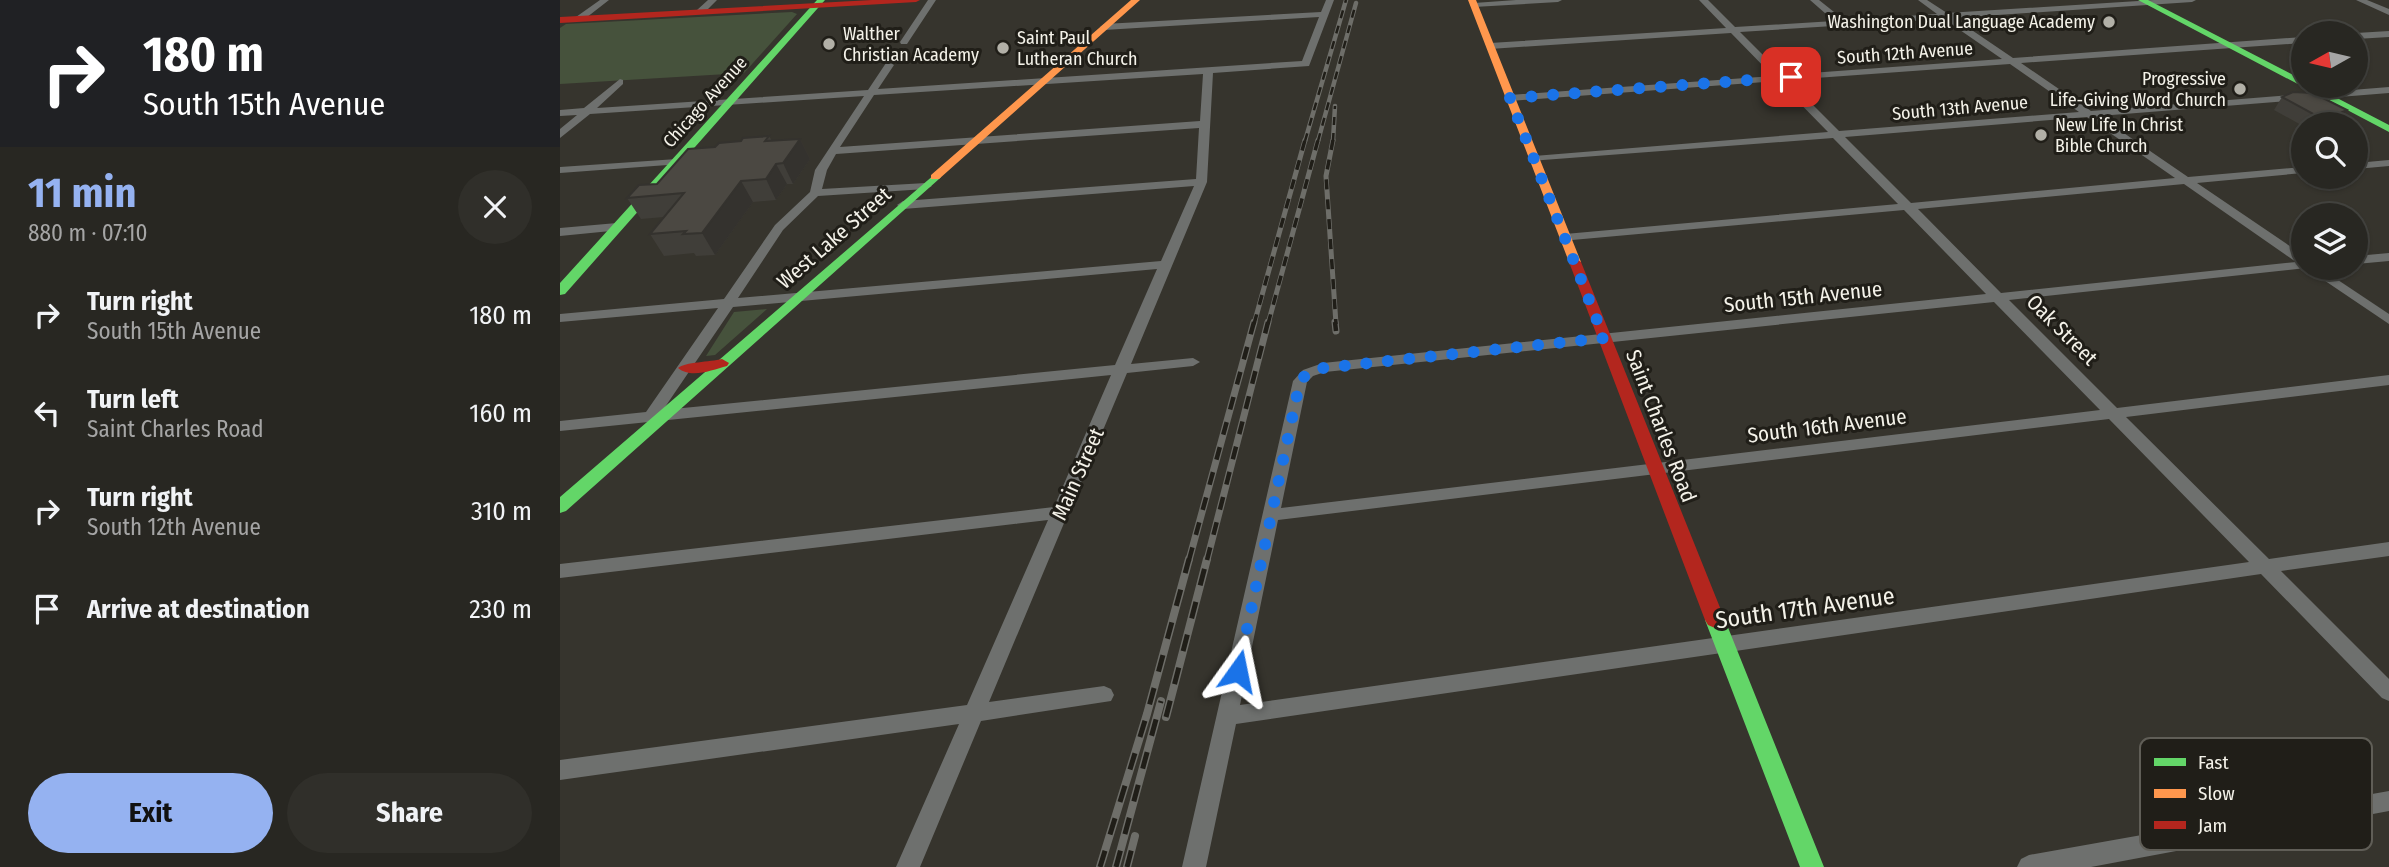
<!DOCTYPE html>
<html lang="en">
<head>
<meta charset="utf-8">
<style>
  :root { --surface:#282722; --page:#302f2a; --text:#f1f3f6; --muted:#a5a5a5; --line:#444440; --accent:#95b2f1 }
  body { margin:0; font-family:"Fira Sans Condensed",sans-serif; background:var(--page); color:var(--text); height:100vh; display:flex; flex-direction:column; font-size:26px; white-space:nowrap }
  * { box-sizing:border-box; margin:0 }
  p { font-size:23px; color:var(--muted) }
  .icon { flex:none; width:38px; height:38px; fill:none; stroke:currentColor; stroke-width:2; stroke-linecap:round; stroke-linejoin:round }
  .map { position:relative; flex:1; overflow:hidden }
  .details { display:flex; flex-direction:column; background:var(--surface); width:560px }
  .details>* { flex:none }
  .top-card { background:#202124; color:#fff; overflow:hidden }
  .needle { width:46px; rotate:262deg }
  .buttons { position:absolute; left:1731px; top:21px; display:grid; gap:14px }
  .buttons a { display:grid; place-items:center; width:77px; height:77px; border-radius:50%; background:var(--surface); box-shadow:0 2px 5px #0004,0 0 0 2px var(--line); font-size:35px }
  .pin { position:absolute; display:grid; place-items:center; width:60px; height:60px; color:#fff; margin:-30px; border-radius:14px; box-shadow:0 4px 10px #0006 }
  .me { position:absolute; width:77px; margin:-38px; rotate:12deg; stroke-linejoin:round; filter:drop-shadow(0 0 5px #0008) }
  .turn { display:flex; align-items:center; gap:24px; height:147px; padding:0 28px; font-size:32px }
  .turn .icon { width:91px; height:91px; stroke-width:2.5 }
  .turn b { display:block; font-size:49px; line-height:60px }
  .round { display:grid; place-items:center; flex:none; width:74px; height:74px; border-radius:37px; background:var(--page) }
  .summary { display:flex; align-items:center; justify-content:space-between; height:119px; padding:0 28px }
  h1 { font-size:42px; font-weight:700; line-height:52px; color:var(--accent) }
  .button { display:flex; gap:14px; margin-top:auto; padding:14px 28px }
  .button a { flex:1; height:80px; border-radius:42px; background:var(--accent); color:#111; font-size:28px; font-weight:700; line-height:80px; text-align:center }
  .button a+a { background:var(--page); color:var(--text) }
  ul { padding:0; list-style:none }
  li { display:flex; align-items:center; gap:21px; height:98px; padding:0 28px }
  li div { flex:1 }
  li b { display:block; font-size:26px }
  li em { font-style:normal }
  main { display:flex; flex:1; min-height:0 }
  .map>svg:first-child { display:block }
  .green { fill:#46523c }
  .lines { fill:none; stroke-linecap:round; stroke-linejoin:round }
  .street { fill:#6e706e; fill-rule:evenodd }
  .fast { fill:#63d668; fill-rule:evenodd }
  .slow { fill:#ff974d; fill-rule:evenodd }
  .jam { fill:#b3261e; fill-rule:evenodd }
  .rail-far3-casing { stroke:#6e6e69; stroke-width:4.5 }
  .rail-far2-casing { stroke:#6e6e69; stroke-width:5 }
  .rail-far1-casing { stroke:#6e6e69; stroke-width:7 }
  .rail-casing { stroke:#6e6e69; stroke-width:8 }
  .rail-far3 { stroke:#201e18; stroke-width:2.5; stroke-dasharray:8; stroke-linecap:butt }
  .rail-far2 { stroke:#201e18; stroke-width:3.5; stroke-dasharray:10; stroke-linecap:butt }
  .rail-far1 { stroke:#201e18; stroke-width:4.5; stroke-dasharray:13; stroke-linecap:butt }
  .rail { stroke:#201e18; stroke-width:5; stroke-dasharray:17; stroke-linecap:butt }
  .wall { fill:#403e39 }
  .shaded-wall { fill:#34322e }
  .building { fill:#4b4842; stroke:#34322e; stroke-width:2 }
  .route { stroke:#1a73e8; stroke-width:12; stroke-dasharray:0 21.6 }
  .poi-dot { fill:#b2b0a7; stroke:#201e18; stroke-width:2.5 }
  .labels { text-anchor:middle; stroke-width:6; stroke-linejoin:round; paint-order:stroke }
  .far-poi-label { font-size:18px; fill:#f4f2e9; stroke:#201e18; text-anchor:start }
  .far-street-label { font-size:18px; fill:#f4f2e9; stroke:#201e18 }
  .street-label { font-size:21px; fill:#f4f2e9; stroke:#201e18 }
  .near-street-label { font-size:24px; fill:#f4f2e9; stroke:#201e18 }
  .key { fill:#201e18; stroke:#605e57; stroke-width:2 }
  .key-label { font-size:19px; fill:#f4f2e9 }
</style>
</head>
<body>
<main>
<section class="details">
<div class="top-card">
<div class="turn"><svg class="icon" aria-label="right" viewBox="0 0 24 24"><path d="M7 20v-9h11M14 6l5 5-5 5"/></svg><div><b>180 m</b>South 15th Avenue</div></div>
</div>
<div class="summary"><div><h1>11 min</h1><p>880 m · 07:10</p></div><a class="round"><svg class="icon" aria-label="close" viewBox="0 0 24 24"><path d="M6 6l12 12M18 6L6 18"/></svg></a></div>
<ul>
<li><svg class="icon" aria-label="right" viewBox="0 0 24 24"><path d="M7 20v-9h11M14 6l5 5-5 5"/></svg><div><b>Turn right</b><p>South 15th Avenue</p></div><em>180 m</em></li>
<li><svg class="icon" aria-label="left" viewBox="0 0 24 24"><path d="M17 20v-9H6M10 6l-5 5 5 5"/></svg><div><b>Turn left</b><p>Saint Charles Road</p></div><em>160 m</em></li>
<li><svg class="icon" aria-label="right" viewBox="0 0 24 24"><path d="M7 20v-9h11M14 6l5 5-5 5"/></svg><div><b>Turn right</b><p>South 12th Avenue</p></div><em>310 m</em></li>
<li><svg class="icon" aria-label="arrive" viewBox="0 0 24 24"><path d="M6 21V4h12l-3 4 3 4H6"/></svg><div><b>Arrive at destination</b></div><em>230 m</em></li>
</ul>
<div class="button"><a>Exit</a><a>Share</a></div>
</section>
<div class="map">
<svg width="1829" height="867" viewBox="0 0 1829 867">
  <rect width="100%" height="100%" fill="#36342d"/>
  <path class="green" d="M232,12L237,14L184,73L0,84V28L6,24Z
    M207,309L155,355L146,356L174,312Z"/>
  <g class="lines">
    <path class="street" d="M40,0H49L22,21H16V17Z
      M148,0H157L143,14H137V10Z
      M368,0H376L347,44H341L340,42Z
      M766,0H774L749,66L653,73L647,182L571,364L633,358L640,362L633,366L567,373L429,702L544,686L551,689L554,695L551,701L421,721L360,867H336L399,724L0,780V760L407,705L488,520L0,578V564L494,507L551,375L0,431V421L86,412L158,308L0,322V314L164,299L215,225L250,192L255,170L304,96L30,114L0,138V129L17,115L0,116V110L24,108L60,79L63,80V84L37,108L308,90L326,63L329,62L334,65L318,89L742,61L759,17L544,30L540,27L544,24L761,12ZM643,74L640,121L280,147L314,95ZM639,128L636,179L343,201L337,205L343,209L634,186L601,261L178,298L223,230L258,196L366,189L372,186L366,183L262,189L267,170L276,154ZM597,269L555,365L103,410L173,307Z
      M956,0H1002L998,2L914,7L910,5L914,3Z
      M1139,0H1148L1175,27L1274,21L1250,0H1259L1284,20L1377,14L1358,0H1367L1387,13L1594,0H1636L1632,2L1394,18L1453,58L1743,37V43L1461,63L1531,111L1829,87V93L1539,116L1628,177L1743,167V173L1637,183L1743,255V268H1760L1829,314V324L1746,268L1449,300L1557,408L1829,375V385L1566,417L1709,559L1829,542V556L1721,571L1829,679V701L1822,698L1701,574L676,724L646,867H622L733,381L743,370L763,363L1426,294L1344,210L1001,241V235L1005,234L1338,204L1273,138L970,161L969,159L974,156L1268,132L1218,81L950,101L945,98L950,95L1213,76L1171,33L930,49L926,46L930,43L1166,28ZM1384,19L1442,59L1223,75L1180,32ZM1450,64L1519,112L1279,131L1228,80ZM1527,117L1615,178L1351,203L1285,137ZM1624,184L1736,262L1441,293L1358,209ZM1434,302L1540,410L721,508L747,382L753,376L765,372ZM1549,419L1689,562L680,705L718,520Z
      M1796,0H1807L1829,9V15Z
      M1829,31V37L1796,39V33Z
      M117,159L123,162L121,164L0,173V167Z
      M1829,160V166L1796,169V163Z
      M57,223L63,227L61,230L0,236V228Z
      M1829,253V261L1796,264V256Z
      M1829,791V811L1531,867H1457L1461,859L1469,855Z"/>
    <path class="fast" d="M257,0H265L5,294L0,295V283Z
      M1578,0H1588L1743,80V86H1754L1829,125V132Z
      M375,174L381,177L379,179L6,511L0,513V497Z
      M1155,612L1162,615L1165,620L1264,867H1240L1145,620L1148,615Z"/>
    <path class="slow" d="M571,0H580L379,179H371V175Z
      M908,0H916L1021,262L1020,265H1010L1009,262Z"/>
    <path class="jam" d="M312,0H360L356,2L0,23V17Z
      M1015,258L1021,262L1165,620L1162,625L1155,628L1148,625L1145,620L1009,262Z
      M162,359L169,363L167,366C152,370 131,379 118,368C125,362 150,362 162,359Z"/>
    <defs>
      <path id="rail-far3" d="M745,141L786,0
        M758,141L796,3
        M773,141L775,106"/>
      <path id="rail-far2" d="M773,140L766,176L776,324
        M694,324L745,140
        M708,324L758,140"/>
      <path id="rail-far1" d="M775,322L776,331
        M629,560L694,322
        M647,560L708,322"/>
      <path id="rail" d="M606,717L647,559
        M540,867L587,714L629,559
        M556,867L601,701
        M567,867L575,836"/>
    </defs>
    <use href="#rail-far3" class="rail-far3-casing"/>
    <use href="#rail-far2" class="rail-far2-casing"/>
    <use href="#rail-far1" class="rail-far1-casing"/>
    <use href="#rail" class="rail-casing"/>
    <use href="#rail-far3" class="rail-far3"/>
    <use href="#rail-far2" class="rail-far2"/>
    <use href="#rail-far1" class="rail-far1"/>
    <use href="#rail" class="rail"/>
  </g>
  <path class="wall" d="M1722,97L1787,110L1778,123L1777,124H1743V126L1714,110Z
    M209,136L212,141L240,139L250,159L233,184H227L216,200L193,202L155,255L136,256L134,253L104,256L90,234L104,217L81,219L67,198L97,184L155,147Z"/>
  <path class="shaded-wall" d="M1787,110L1778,123L1770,124L1776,115Z
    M240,139L250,159L233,184L223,163Z
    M216,164L227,184L216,200L206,179Z
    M181,181L193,202L155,255L142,233Z"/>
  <path class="building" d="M1733,92L1753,93L1787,110L1776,115H1755L1722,97Z
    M209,136L205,141L240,139L223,163L216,164L206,179L181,181L142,233L123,234L126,231L90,234L124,193L67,198L79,185L97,184L128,149L155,147L159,143L181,141L183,138Z"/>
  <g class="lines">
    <path class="route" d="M678,671L740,381L748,373L763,368L1044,338L950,98L1231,77"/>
  </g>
  <g class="poi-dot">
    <circle cx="1549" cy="22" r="7"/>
    <circle cx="269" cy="44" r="7"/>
    <circle cx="443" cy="48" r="7"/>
    <circle cx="1680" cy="89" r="7"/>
    <circle cx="1481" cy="135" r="7"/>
  </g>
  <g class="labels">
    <g class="far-poi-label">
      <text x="1535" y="28" text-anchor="end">Washington Dual Language Academy</text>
      <text x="283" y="40">Walther<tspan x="283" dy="21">Christian Academy</tspan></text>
      <text x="457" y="44">Saint Paul<tspan x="457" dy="21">Lutheran Church</tspan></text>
      <text x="1666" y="85" text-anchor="end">Progressive<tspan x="1666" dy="21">Life-Giving Word Church</tspan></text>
      <text x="1495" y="131">New Life In Christ<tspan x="1495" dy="21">Bible Church</tspan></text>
    </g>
    <g class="far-street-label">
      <text transform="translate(1345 53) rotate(-4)" y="6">South 12th Avenue</text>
      <text transform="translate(145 102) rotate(-48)" y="6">Chicago Avenue</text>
      <text transform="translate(1400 108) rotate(-5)" y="6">South 13th Avenue</text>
    </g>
    <g class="street-label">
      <text transform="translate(274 238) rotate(-41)" y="7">West Lake Street</text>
      <text transform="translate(1243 297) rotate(-6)" y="7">South 15th Avenue</text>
      <text transform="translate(1502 330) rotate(45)" y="7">Oak Street</text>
      <text transform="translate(1101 426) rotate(69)" y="7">Saint Charles Road</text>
      <text transform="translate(1267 426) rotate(-7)" y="7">South 16th Avenue</text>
      <text transform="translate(518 474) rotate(-66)" y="7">Main Street</text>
    </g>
    <g class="near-street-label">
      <text transform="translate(1245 608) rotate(-8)" y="8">South 17th Avenue</text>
    </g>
  </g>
  <rect x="1580" y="738" width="232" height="112" rx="10" class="key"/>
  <rect x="1594" y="758" width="32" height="8" fill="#63d668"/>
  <rect x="1594" y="789" width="32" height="9" fill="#ff974d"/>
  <rect x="1594" y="821" width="32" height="8" fill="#b3261e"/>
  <g class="key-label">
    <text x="1638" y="769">Fast</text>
    <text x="1638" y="800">Slow</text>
    <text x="1638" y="832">Jam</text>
  </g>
</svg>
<div class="buttons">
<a><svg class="needle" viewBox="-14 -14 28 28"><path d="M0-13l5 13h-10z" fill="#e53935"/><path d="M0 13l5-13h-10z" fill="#a5a5a5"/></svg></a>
<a><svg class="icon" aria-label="search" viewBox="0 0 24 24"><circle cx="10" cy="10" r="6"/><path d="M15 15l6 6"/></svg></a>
<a><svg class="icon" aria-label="layers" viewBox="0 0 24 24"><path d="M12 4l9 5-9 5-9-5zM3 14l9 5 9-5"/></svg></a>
</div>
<div class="pin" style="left:1231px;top:77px;background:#d93025"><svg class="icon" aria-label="arrive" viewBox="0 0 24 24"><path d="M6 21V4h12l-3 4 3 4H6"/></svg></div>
<svg class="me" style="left:678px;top:671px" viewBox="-20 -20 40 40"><path d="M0-17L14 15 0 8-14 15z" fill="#1a73e8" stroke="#fff" stroke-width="4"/></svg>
</div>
</main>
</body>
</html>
